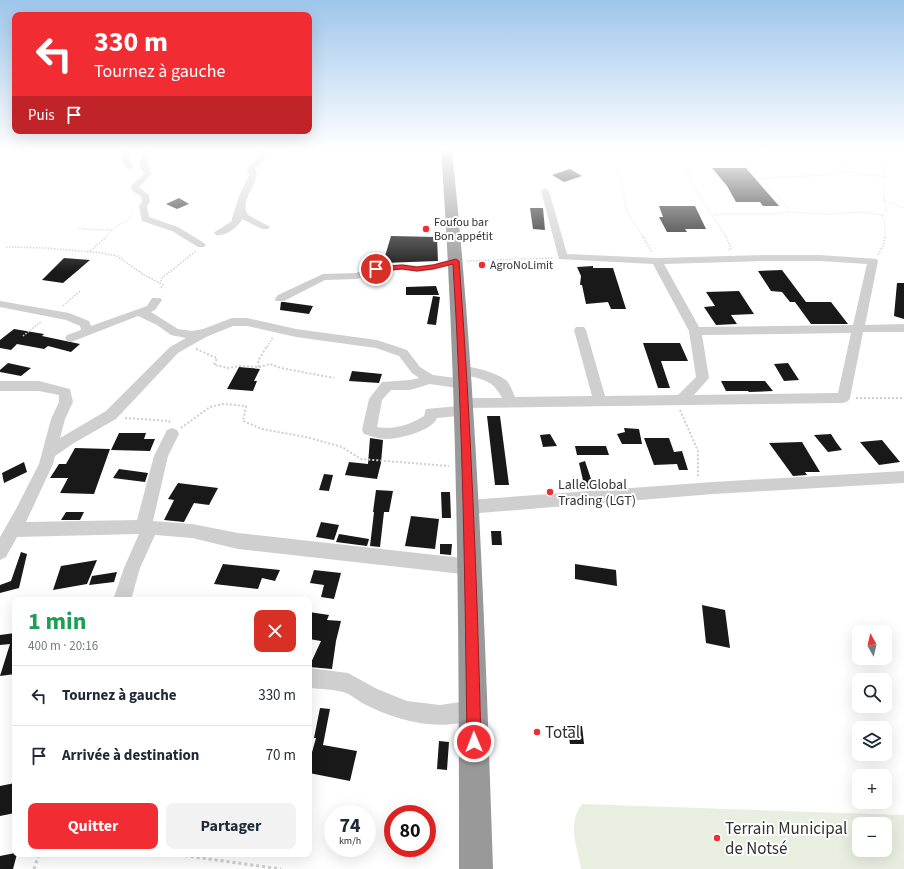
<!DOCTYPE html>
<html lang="fr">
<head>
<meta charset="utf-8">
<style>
  :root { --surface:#fff; --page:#f2f2f3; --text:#1f2937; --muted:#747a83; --line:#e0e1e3; --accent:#f12d33 }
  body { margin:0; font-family:"Source Sans 3",sans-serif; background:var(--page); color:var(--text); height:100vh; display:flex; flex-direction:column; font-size:15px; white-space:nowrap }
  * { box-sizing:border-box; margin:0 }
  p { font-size:13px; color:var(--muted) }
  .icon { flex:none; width:22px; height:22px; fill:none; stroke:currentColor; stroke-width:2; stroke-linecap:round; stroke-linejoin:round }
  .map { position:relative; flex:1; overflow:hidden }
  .sheet { position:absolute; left:12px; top:597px; width:300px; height:260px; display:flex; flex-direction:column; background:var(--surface); border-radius:8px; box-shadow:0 4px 16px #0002 }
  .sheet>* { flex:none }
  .banner { position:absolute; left:12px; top:12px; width:300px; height:122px; border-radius:8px; box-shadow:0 4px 16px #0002; background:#f12d33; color:#fff; overflow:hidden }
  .needle { width:26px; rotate:352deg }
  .controls { position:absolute; left:852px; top:625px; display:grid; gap:8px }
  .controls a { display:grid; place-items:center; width:40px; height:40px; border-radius:8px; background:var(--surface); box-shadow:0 4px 16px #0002; font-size:20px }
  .speed { position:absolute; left:324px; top:805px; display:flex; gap:8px; font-size:20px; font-weight:700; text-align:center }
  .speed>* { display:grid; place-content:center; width:52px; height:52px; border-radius:50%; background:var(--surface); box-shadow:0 4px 16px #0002; line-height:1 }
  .speed small { font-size:10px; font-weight:400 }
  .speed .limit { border:6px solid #d22; background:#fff; color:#111 }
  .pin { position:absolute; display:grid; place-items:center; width:34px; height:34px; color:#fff; margin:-17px; border:2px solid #fff; border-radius:50%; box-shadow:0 1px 4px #0007 }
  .me { position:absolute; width:44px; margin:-22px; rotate:359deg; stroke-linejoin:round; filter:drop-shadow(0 0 3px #0008) }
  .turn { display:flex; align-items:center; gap:14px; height:84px; padding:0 16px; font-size:18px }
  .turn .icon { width:52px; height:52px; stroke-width:2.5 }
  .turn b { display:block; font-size:28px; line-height:34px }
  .then { display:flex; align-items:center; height:38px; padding:0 16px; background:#0003; gap:8px; font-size:15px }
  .round { display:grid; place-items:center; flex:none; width:42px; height:42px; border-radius:8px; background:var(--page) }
  .overview { display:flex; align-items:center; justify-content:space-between; height:68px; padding:0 16px }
  h1 { font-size:24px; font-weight:700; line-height:30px; color:#1e9e55 }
  .cta { display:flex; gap:8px; margin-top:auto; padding:8px 16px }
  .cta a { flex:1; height:46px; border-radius:8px; background:var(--accent); color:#fff; font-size:16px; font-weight:700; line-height:46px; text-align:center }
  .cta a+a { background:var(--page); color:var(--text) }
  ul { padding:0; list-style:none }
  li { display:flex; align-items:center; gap:12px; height:60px; padding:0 16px; border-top:1px solid var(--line) }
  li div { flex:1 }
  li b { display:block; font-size:15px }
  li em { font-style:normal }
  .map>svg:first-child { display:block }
  .green { fill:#e8efe0; fill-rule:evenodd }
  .building { fill:#191919 }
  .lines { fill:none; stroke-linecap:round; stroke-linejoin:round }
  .path-far3 { stroke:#cfcfcf; stroke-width:1; stroke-dasharray:1 1; stroke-linecap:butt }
  .path-far2 { stroke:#cfcfcf; stroke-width:1.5; stroke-dasharray:1.5 1.5; stroke-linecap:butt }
  .path-far1 { stroke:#cfcfcf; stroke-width:2; stroke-dasharray:2 2; stroke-linecap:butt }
  .path { stroke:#cfcfcf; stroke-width:3; stroke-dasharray:3 3; stroke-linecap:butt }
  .minor { fill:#cfcfcf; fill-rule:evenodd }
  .highway { fill:#999; fill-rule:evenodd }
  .route { fill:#f12d33; stroke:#9d1d21 }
  .poi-dot { fill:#f12d33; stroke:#fff; stroke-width:1.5 }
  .labels { text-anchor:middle; stroke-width:4; stroke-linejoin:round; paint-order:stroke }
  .far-poi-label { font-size:12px; fill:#323232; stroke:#fff; text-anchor:start }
  .poi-label { font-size:14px; fill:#323232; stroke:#fff; text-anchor:start }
  .near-poi-label { font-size:17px; fill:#323232; stroke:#fff; text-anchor:start }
</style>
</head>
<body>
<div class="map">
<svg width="904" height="869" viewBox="0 0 904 869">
  <rect width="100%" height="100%" fill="#fff"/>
  <path class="green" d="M582,804L904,815V869H581C577,846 567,824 582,804ZM859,824H885V850H859Z"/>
  <path class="building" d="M712,168H746L779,206H763L760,202H736L727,186Z
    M570,169L582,176L564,182L552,175Z
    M179,198L189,204L177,209L166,204Z
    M659,206H695L706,229H685L687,232H667L659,217H663Z
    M530,208H543L545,230L533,229Z
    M391,236L437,237L438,261L383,263Z
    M64,258L90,260L63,283L42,280Z
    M593,266V268H613L626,309H611L608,302L586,304L582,285H580L581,276L577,267Z
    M782,270L806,302H831L848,324H811L795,302H790L782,292L771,291L758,271Z
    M897,283H904V319L894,316Z
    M436,286L439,295H406V287Z
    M739,291L754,314L731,315L737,324L716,325L704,307L715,306L706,292Z
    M433,296L440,297L436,325L427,324Z
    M281,302H284L313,306L309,314L280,310Z
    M14,329L44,334L42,336L80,344L71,352L48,346L44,349L17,344L11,350L0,348V340Z
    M643,343H680L688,361H661L670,388H658Z
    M8,363L31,368L21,376L0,372V370Z
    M788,363L799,380L784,381L774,364Z
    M239,367L260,369L254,381H257L253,391L227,389Z
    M352,371L382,374L379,383L349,381Z
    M721,381H765L773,391L749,392L748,391H726Z
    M487,416H500L509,485H495Z
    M624,428L639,429L642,444H622L617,434L625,432Z
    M119,433H146L144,439H155L150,451L111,450Z
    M550,434L557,446L543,447L540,435Z
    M831,434L836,442L842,450L828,452L814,435Z
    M370,438L383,440L381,463L377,479L345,475L349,462L368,464Z
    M644,438H669L674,452L682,451L688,470H679L677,464L654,465Z
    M882,440L900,462L879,465L860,442Z
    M802,442L820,472H805L807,475L793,476L769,443Z
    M575,446H606L609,455H577Z
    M75,448L110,449L94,494L60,493L68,478H50L59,464H66Z
    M585,461L594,488L585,489L579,463Z
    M24,462L27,472L4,483L2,473Z
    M119,469L148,473L145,482L113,478Z
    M324,474L333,475L329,491L319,490Z
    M178,483L218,488L209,505L194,503L184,522L164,520L174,500L168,499Z
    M376,490L393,491L389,512H384L380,547L370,546L374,512H373Z
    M441,492H450L451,518H442Z
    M66,512H84L80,520H61Z
    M411,516L439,519L435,549L405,546Z
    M321,522L339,525L334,540L316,537Z
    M491,531H501L502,545H492Z
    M339,534L369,539L367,546L336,542Z
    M440,544H452L451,555L440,554Z
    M21,552L27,554L19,588L0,593V585L11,581Z
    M97,560L87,584L53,590L61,566Z
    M223,564L280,570L275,581L262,578L258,589L214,584Z
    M575,564L616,570L617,586L575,579Z
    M314,570L341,573L334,599L321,597L324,585L310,583Z
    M117,572L114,582L89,585L92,576Z
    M702,605L725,610L730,648L706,643Z
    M309,612L329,615L327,620L341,621L336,641L332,669L309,667L321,641L309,639Z
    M15,633V674L0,676L10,644L0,645V635Z
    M320,708L330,709L323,745L357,751L350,781L309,773V763L316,738H314Z
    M567,726H582L584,744H570Z
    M439,741L449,742L447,770L437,769Z
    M15,783V813L0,816V786Z
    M15,853L17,854L13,869H0V856Z"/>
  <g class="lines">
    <path class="path-far3" d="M745,163L763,178L770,189L781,199L791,212
      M617,168C622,180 623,192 625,205C626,213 639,230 644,238
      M686,168L695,189L727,238
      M837,170L884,177
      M763,178L829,175L848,161L852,155L861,150
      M883,200L904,208
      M714,214H773L791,212L826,214L864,212L882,215L887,211C881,194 886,186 885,169C885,162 881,157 883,150
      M882,215L885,225V238
      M79,229L112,230
      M105,238L116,226L127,221L134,213"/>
    <path class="path-far2" d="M643,237L652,252
      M726,237L731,248L728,250
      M6,247L46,248L102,253L117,256L144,275L160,283
      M90,251L106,237
      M878,255L883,246L885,237
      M467,261L553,258
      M368,281L379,286
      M161,288L163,285L160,283L162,278L196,251
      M63,306L80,291
      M23,336L42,321
      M267,347L273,337"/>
    <path class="path-far1" d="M196,349L217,358L214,365L229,368L239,366L259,367L270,364L281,368L334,378
      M259,367L258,361L267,346
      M856,398H904
      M680,410L698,451V478
      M125,418L169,421L170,424
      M181,428L210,407L223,404L246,406L243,421L262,429L306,437L342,447L361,459L449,466"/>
    <path class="path" d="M173,854L281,869
      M34,869L39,854"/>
    <path class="minor" d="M123,150H131L129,156L133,167L132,169H129C122,167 121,156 123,150Z
      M142,150H150L147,164L152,174L139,187L149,195L150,202L147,206L149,217L178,227L204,243L206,245L204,247H198L172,231L142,221L139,206L142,202L141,196L132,191L131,186L144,174L139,164Z
      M260,150L267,151L264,160L255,168C263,181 238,199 248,215L270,227L268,229H262L242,219C239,227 225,237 216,235L214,233L216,231L231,222L239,196L249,175L247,168L256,159Z
      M545,188L549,191L567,254L657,258L765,255H820L877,259L878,261L865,325L904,324V332H863L850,398L848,401L843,403L469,408L471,411L469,415L437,418C432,431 399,439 386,439C378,439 371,436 364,434L362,430L369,399L382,382L410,380L419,378L412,373L399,356L376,348L296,337L247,326H233L206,337L178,353L116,419L74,443L55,456L53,464L26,522L137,520L154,456L167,430L172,428L177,430L179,434L168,456L153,521L192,524L238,533L471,559L477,561L479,567L477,573L471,575L238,549L192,538L155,535L140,568L131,600H113L124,568L139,534L17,537L6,557L0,560V537L16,509L39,464L51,419L59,402V395L39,391H0V381H39L70,389L73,402L65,419L60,438L106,411L170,347L186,338L171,335L157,325L138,316L71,342L67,341L65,338L67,335L81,330L80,326L66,320L0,307V301L69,313L89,321L91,326L147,306L152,298H160L162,300L155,310L151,312L178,329L192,331L203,329L232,318H247L296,329L377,340L407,350L420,367L433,375L463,379L468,381L469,384L468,387L463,389L430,384L410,390H391L382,400L377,427C394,430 409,425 424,416L426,409L459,406L457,403L459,399L464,398H502C492,377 477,379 458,373L456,370L458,367C469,364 497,373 506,380C510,384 513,392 515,397L592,396L574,330L576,327H584L586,330L605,396L678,395L696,377L689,331L653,264L559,259L541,191ZM765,261H820L867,264L853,325L699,327L664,264ZM851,333L838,393L694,395L709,378L702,335Z
      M456,258L460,259L461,261L460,263L433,270L417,272L403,270L378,272L357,279L325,280L284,301H276L275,299L278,295L323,274L356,273L376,266L403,264L417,266L433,264Z
      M904,471V483L713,494L468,514L462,512L460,507L462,502L468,500L713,482Z
      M309,668L348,673L377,689L407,701L440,705L473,700L480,703L483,710L480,717C443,733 399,722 364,704C358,701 352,695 346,693C335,689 320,689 309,688Z"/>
    <path class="highway" d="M441,150H452C477,389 485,629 493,869H459C459,629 458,390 441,150Z"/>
  </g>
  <linearGradient id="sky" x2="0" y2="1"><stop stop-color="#9dc6eb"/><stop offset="0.55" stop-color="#fff"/><stop offset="1" stop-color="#fff" stop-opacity="0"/></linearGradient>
  <rect width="904" height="272" fill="url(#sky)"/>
  <path class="route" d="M456,259L459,261C471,421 477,581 481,742L479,746L474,748L469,746L467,742C465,582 463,423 453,264L433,269L417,271L402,269L376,271L373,269L376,267L402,265L417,267L433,265Z"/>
  <g class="poi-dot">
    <circle cx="426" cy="229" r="4"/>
    <circle cx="482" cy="265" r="4"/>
    <circle cx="550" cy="492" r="4"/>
    <circle cx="537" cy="732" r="4"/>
    <circle cx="717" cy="838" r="4"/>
  </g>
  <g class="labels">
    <g class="far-poi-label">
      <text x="434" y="226">Foufou bar<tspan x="434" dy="14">Bon appétit</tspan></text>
      <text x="490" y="269">AgroNoLimit</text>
    </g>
    <g class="poi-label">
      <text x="558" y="489">Lalle Global<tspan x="558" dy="16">Trading (LGT)</tspan></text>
    </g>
    <g class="near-poi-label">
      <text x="545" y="738">Total</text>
      <text x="725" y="834">Terrain Municipal<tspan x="725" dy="20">de Notsé</tspan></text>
    </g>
  </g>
</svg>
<div class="controls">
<a><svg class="needle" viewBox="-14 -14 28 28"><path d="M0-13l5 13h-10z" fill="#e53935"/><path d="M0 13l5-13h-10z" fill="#747a83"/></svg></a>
<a><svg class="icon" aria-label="search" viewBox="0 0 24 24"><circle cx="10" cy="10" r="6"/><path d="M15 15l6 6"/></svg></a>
<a><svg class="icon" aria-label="layers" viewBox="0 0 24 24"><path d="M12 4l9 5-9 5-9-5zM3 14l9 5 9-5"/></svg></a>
<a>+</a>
<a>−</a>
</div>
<div class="speed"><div>74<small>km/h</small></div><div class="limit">80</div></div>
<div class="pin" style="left:376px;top:269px;background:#d93025"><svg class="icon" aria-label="arrive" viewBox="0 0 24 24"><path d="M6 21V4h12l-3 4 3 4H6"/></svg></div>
<svg class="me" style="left:474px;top:742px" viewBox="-20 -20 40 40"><circle r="17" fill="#f12d33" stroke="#fff" stroke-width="3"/><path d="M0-11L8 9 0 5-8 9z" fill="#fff"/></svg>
<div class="banner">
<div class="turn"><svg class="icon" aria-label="left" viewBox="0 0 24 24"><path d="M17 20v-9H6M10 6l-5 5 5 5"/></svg><div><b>330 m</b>Tournez à gauche</div></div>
<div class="then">Puis<svg class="icon" aria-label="arrive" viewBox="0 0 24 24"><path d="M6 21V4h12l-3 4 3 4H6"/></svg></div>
</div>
<section class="sheet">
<div class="overview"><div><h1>1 min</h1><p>400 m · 20:16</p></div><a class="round" style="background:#d93025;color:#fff"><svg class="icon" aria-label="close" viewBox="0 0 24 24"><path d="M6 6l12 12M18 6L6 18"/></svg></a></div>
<ul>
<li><svg class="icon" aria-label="left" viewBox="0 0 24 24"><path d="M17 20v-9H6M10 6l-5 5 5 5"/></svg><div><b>Tournez à gauche</b></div><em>330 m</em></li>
<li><svg class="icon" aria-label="arrive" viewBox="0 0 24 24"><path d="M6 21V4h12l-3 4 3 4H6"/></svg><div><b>Arrivée à destination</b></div><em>70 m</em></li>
</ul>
<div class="cta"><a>Quitter</a><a>Partager</a></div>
</section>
</div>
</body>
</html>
